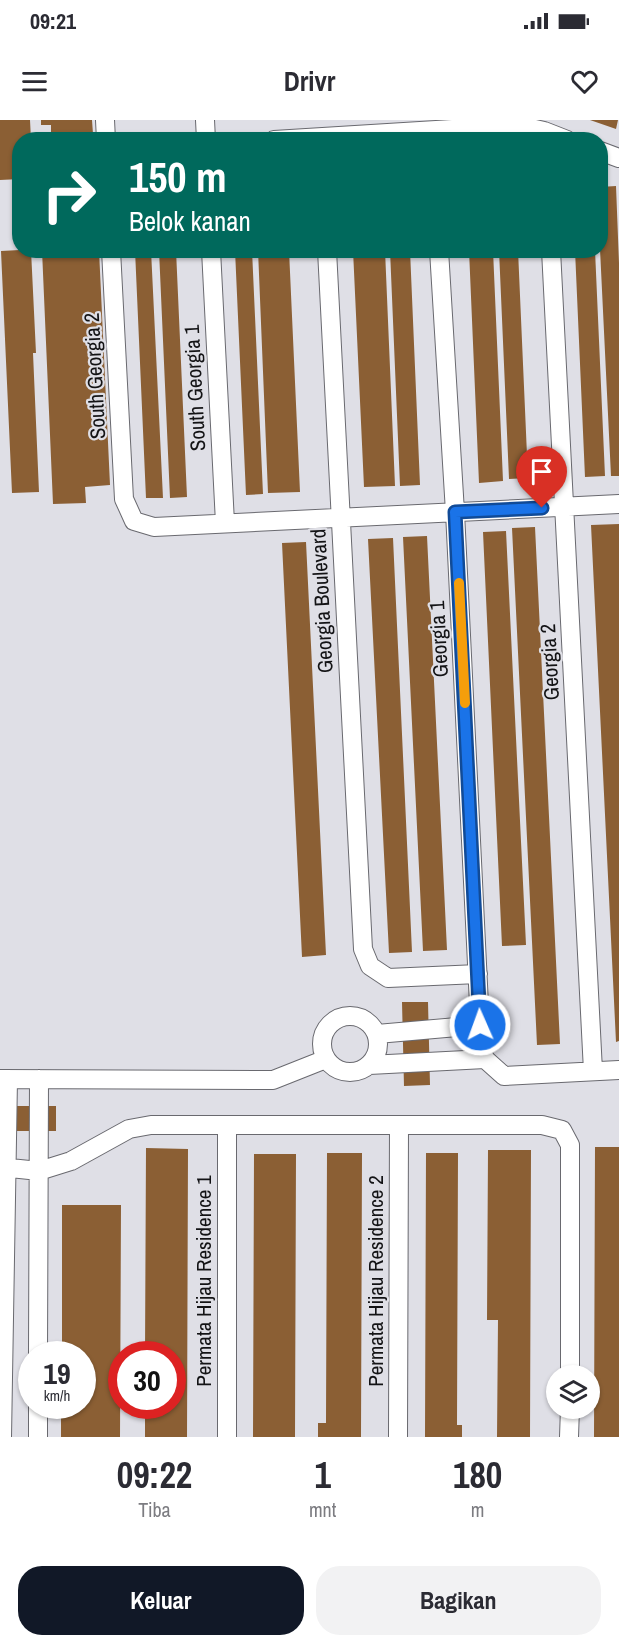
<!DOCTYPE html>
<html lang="id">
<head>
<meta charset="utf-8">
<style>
  :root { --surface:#fff; --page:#f2f2f3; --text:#2b2b33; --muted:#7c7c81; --accent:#111827 }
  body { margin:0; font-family:"Archivo Narrow",sans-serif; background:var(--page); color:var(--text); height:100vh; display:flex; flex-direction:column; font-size:22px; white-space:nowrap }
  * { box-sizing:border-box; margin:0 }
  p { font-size:20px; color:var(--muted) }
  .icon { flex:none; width:33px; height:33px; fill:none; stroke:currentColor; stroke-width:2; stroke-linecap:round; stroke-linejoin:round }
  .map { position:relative; height:1317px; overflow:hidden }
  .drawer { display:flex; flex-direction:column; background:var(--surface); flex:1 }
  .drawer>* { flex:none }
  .hud { position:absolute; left:12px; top:12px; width:596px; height:126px; border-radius:24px; box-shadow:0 2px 4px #0004; background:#00695c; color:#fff; overflow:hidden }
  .tools { position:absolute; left:546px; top:1245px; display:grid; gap:12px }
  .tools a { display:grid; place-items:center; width:54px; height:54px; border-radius:50%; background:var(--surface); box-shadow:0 2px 4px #0004; font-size:30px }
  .speed { position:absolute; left:18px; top:1221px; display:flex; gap:12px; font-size:30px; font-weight:700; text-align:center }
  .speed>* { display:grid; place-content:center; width:78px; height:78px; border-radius:50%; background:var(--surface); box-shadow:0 2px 4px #0004; line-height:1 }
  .speed small { font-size:15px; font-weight:400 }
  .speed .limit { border:9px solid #d22; background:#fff; color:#111 }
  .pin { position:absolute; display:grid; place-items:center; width:51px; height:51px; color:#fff; margin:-62px -26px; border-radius:50% 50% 50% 0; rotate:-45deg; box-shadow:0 0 6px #0007 }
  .pin .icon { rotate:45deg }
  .me { position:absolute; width:66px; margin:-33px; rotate:358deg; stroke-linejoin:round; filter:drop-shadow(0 0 4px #0008) }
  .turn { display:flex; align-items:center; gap:21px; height:126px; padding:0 18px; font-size:27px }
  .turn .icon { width:78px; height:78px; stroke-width:2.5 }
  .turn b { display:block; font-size:42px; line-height:51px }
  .eta { display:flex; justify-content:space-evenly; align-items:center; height:102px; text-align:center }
  .eta b { font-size:36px; font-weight:700; line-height:42px }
  .cta { display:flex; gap:12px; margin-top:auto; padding:12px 18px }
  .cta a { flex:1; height:69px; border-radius:24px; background:var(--accent); color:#fff; font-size:24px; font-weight:700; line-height:69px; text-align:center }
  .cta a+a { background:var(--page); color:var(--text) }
  .status { display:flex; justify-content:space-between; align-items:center; height:42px; padding:0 30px; background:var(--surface); direction:ltr }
  .status svg { height:16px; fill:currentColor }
  header { display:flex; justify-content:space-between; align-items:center; height:78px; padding:0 18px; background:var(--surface); font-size:27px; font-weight:700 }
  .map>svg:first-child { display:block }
  .building { fill:#8b5f34 }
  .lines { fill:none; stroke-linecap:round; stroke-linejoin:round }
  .minor-casing { stroke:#69696f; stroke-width:20 }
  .minor { stroke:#fff; stroke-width:18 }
  .route-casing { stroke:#114b97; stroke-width:15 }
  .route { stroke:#1a73e8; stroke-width:10 }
  .slow { stroke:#f59e0b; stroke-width:10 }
  .labels { text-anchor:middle; stroke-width:4.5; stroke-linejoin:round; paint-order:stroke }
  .street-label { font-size:21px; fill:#131315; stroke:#dfdfe6 }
</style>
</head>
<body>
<div class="status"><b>09:21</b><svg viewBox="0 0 49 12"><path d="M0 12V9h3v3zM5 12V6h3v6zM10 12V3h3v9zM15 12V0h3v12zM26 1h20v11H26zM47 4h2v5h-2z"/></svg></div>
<header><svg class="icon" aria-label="menu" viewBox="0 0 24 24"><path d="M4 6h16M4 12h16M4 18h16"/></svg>Drivr<svg class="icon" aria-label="heart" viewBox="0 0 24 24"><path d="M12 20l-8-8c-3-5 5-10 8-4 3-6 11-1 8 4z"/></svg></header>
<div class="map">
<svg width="619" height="1317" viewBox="0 0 619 1317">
  <rect width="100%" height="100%" fill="#dfdfe6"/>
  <path class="building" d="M0,0H30L31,20H20V59L0,60Z
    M41,0H92L93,14L51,16V5H41Z
    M590,0H618L616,9Z
    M616,66L619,143V356H611L600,129V67Z
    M20,130H31L36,233H33L39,372L12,373L1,131Z
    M42,130H99L110,365L85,367L86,383L53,384Z
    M135,130H151L163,378H146Z
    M159,130H176L187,377L170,378Z
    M235,130H252L263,374L246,375Z
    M258,130H289L300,372L268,373Z
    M353,130H385L395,366L364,367Z
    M390,130H410L420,365L400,366Z
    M469,130H493L503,361L479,363Z
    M499,130H518L528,358L509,359Z
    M575,130H595L605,356L585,357Z
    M619,404V921L616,922L591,405Z
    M535,407L560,924L537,925L512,408Z
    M506,411L526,825L502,826L483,412Z
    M427,416L447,830L423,831L403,417Z
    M393,418L412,832L389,833L368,419Z
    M306,422L326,835L302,837L282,423Z
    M402,882H428L430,965L404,966Z
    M0,986H56V1011H0Z
    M595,1027H619V1317H594Z
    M146,1028L188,1029L187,1317H145V1286H172V1234H145Z
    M488,1030H531L530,1317H497L498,1200H487Z
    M327,1033H362L361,1317H318V1303H326Z
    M426,1033H458L457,1305H462V1317H425Z
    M254,1034H296L295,1317H253Z
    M62,1085H121L120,1317H61V1286H82V1234H62Z"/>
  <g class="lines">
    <defs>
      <path id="minor" d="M105,0L106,20
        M205,0L206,20
        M274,20L517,5L544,11L567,20
        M600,31L619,38
        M111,130L124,379L134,401L154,407L619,384
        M211,130L225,403
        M327,130L363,829L370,846L388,858L478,854
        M439,130L455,392L481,926L485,939L504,956L619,950
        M551,130L593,951
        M322 924a28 28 0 1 1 56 0a28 28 0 1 1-56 0Z
        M377,914L480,905
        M369,945L485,939
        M0,959L273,960L326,939
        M227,1005V1317
        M0,1047L39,1051L71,1041L129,1009L151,1005H542L562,1010L570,1025V1256
        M38,1234L39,959
        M2,1317L8,959
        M38,1317V1286
        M398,1317L399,1005
        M569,1317L570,1288"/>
    </defs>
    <use href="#minor" class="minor-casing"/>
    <use href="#minor" class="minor"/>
  </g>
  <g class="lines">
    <defs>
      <path id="route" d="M480,905L455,392L542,388"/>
    </defs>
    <use href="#route" class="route-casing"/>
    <use href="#route" class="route"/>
    <path class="slow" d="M459,463L465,583"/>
  </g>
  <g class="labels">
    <g class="street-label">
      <text transform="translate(95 256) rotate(-93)" y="7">South Georgia 2</text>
      <text transform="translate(195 268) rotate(-93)" y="7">South Georgia 1</text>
      <text transform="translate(322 481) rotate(-93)" y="7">Georgia Boulevard</text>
      <text transform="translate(439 519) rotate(-93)" y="7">Georgia 1</text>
      <text transform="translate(550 542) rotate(-93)" y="7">Georgia 2</text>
      <text transform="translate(204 1161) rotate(-90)" y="7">Permata Hijau Residence 1</text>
      <text transform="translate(376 1161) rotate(-90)" y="7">Permata Hijau Residence 2</text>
    </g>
  </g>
</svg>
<div class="tools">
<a><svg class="icon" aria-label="layers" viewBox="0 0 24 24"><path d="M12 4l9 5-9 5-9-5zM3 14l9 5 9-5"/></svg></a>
</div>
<div class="speed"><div>19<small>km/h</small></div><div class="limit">30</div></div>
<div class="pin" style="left:542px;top:388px;background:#d93025"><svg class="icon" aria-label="arrive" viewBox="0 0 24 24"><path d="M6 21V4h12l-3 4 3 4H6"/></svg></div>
<svg class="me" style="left:480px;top:905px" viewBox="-20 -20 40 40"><circle r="17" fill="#1a73e8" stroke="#fff" stroke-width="3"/><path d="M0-11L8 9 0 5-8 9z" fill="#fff"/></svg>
<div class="hud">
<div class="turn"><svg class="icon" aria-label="right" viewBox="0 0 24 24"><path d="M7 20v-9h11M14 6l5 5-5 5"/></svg><div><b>150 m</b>Belok kanan</div></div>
</div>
</div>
<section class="drawer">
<div class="eta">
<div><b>09:22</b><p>Tiba</p></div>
<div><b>1</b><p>mnt</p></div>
<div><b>180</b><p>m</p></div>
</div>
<div class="cta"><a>Keluar</a><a>Bagikan</a></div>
</section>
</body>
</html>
